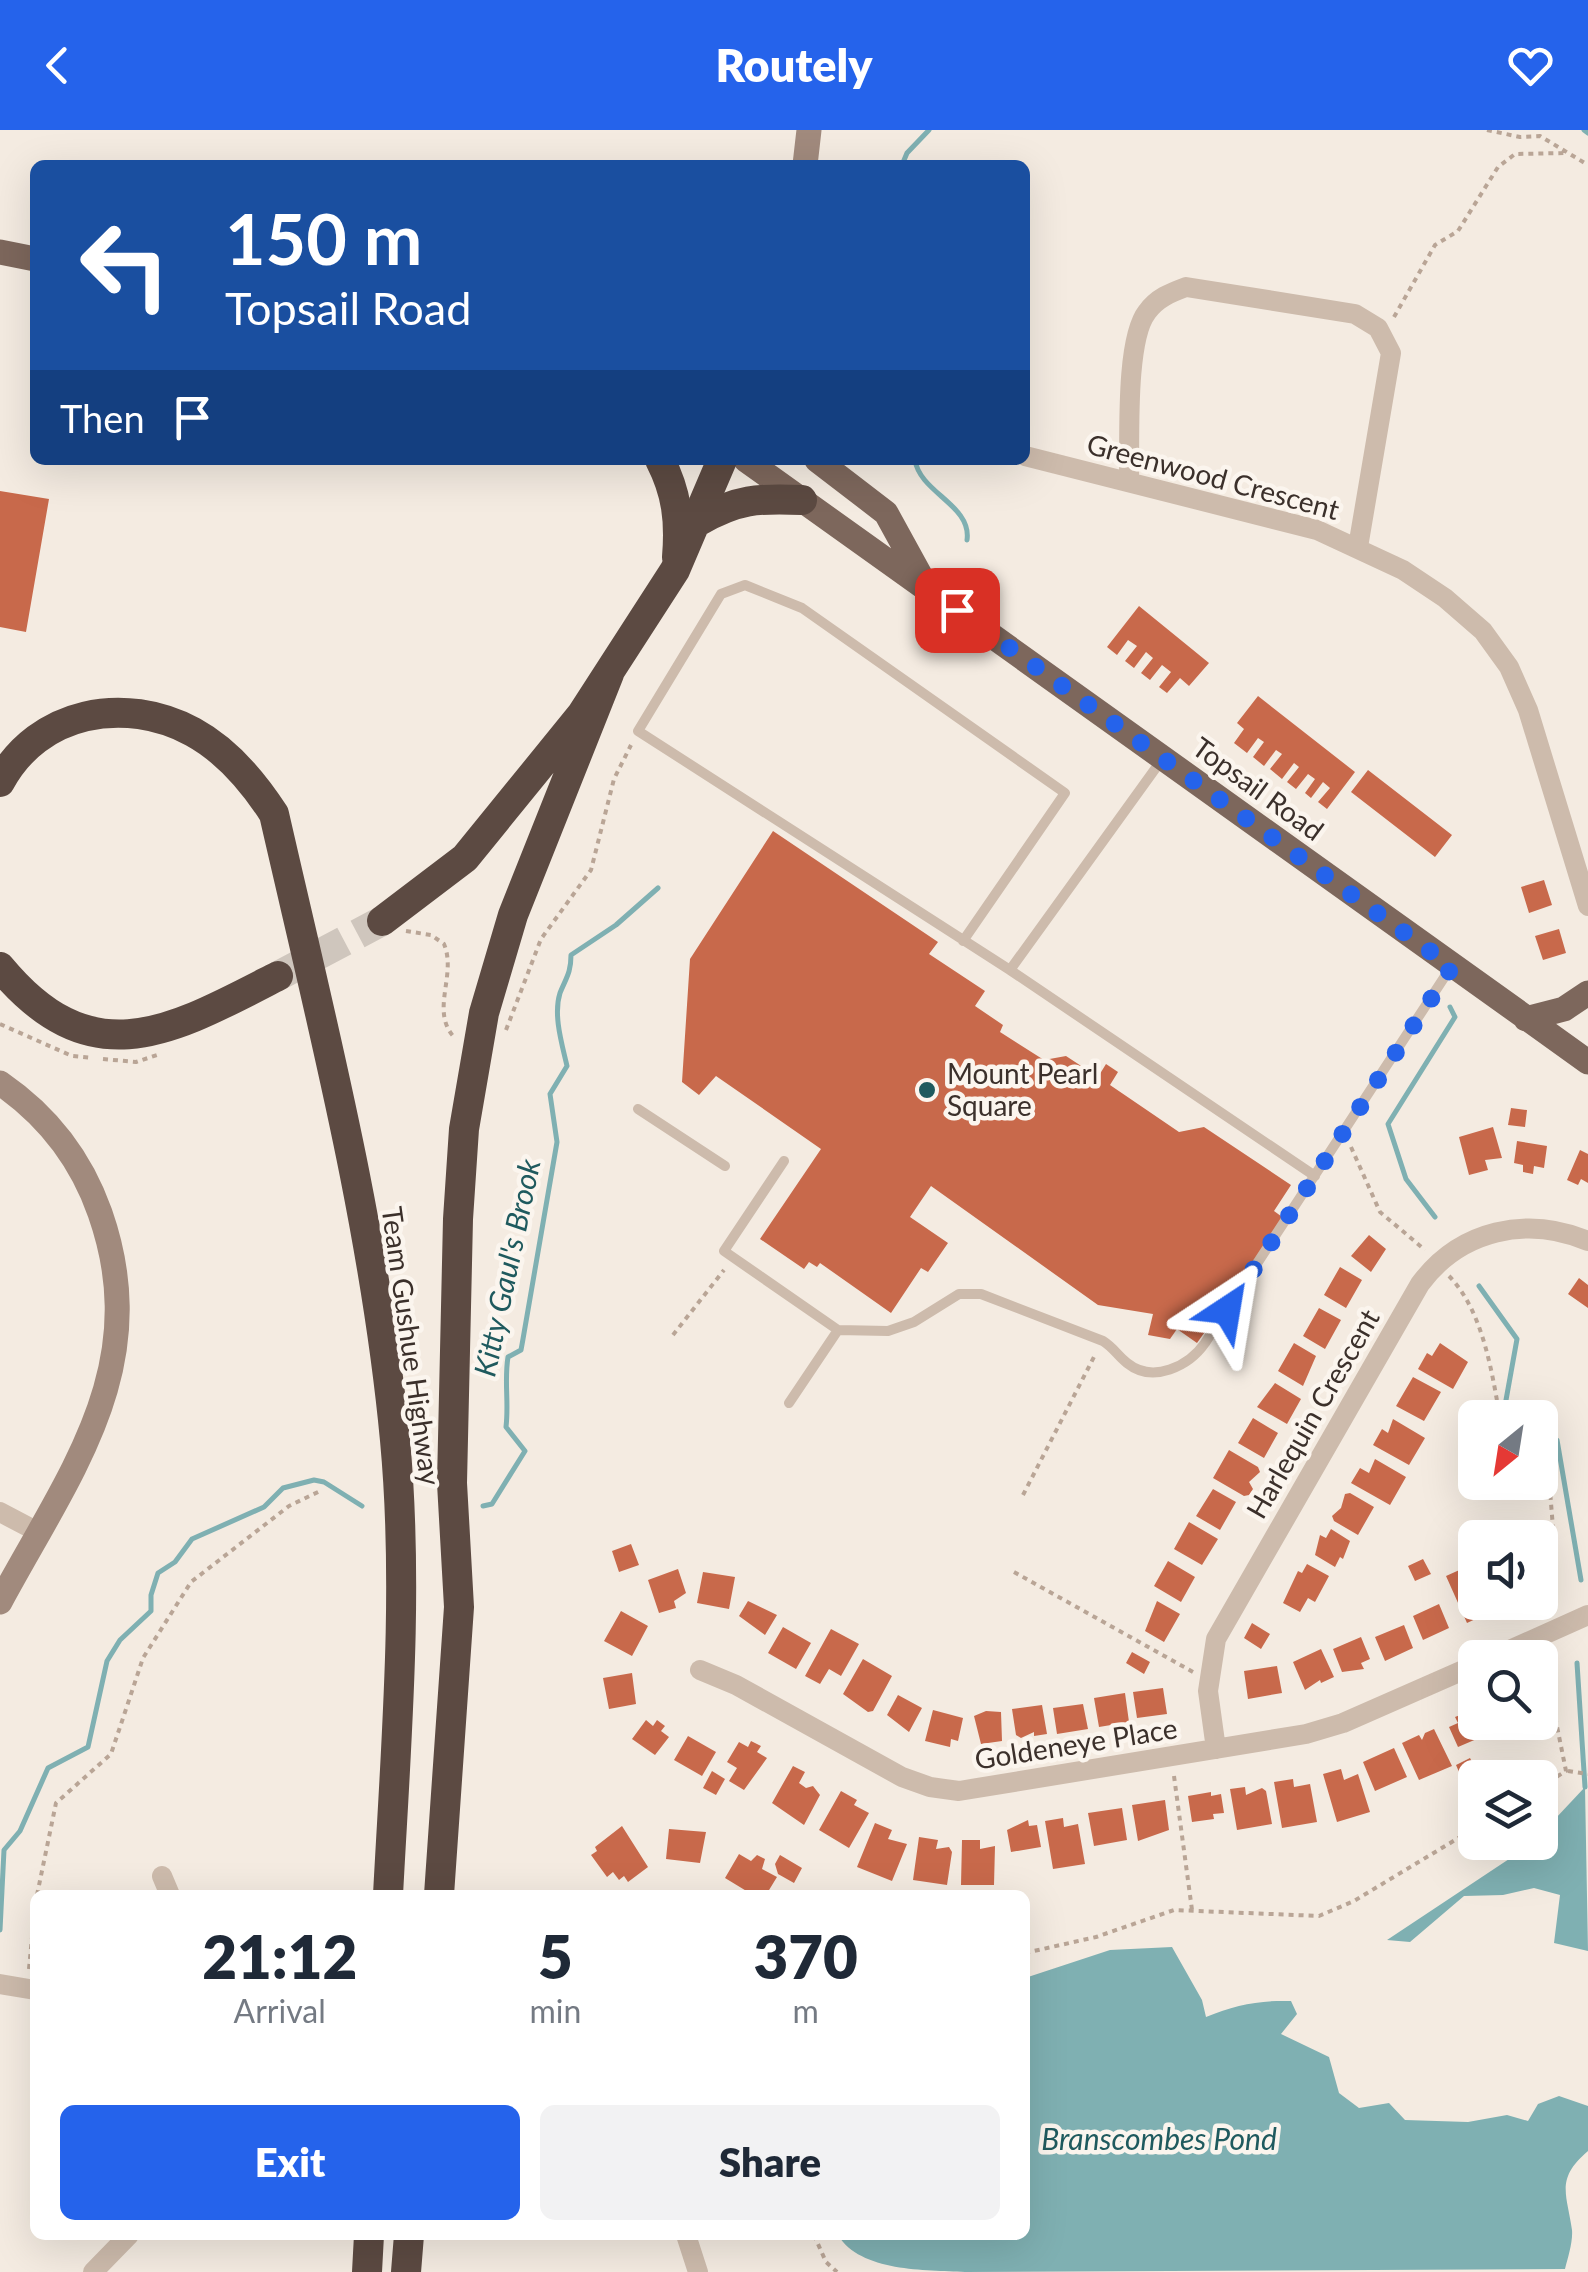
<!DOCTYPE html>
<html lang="en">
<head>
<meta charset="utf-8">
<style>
  :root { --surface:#fff; --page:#f2f2f3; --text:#1f2937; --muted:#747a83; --accent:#2563eb }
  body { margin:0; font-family:Lato,sans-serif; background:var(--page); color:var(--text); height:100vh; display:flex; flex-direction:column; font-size:38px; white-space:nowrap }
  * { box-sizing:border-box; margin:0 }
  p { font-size:32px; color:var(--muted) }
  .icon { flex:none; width:55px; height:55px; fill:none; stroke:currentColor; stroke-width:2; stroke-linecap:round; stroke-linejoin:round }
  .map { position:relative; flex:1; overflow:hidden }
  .drawer { position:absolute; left:30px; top:1760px; width:1000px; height:350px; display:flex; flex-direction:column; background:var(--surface); border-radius:15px; box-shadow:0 10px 40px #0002 }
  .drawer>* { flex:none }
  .top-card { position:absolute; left:30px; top:30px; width:1000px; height:305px; border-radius:15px; box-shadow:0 10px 40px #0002; background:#1a4fa0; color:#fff; overflow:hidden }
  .needle { width:65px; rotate:210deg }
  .controls { position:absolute; left:1458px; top:1270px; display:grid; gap:20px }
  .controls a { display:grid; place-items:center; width:100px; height:100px; border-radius:15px; background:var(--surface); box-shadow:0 10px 40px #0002; font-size:50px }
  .pin { position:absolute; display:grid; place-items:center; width:85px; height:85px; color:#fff; margin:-42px; border-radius:20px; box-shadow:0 5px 15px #0006 }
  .me { position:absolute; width:110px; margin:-55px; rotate:33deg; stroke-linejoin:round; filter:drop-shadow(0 0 8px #0008) }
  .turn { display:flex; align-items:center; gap:35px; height:210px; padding:0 30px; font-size:45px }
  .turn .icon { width:130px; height:130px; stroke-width:2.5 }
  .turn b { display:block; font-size:70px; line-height:85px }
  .then { display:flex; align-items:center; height:95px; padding:0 30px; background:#0003; gap:20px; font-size:38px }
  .eta { display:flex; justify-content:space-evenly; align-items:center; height:170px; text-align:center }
  .eta b { font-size:60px; font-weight:800; line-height:70px }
  .action { display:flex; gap:20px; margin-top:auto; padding:20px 30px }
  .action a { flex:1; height:115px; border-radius:15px; background:var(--accent); color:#fff; font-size:40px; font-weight:800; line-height:115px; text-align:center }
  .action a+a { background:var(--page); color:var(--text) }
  header { display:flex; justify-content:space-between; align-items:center; height:130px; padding:0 30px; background:var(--accent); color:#fff; font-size:45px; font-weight:800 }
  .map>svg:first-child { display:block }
  .water { fill:#7fb0b2 }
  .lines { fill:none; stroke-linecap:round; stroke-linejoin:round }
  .stream { stroke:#7fb0b2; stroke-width:5 }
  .building { fill:#c8694b }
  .highway-tunnel { stroke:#cfc6bd; stroke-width:30; stroke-dasharray:30 15; stroke-linecap:butt }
  .path { stroke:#b9a596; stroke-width:4; stroke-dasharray:5 5; stroke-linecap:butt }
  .lane { stroke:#cdbbac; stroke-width:10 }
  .street { stroke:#cdbbac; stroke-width:20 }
  .secondary { stroke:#a18a7d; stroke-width:25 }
  .primary { stroke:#7d675c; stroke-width:25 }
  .highway { stroke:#5c4a42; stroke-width:30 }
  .route { stroke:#2563eb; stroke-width:18; stroke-dasharray:0 32.4 }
  .poi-dot { fill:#1f5a5e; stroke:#fbf5ee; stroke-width:4 }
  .labels { text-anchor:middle; stroke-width:9; stroke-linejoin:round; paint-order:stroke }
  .street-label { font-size:28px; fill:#3b302b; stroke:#fbf5ee }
  .poi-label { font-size:28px; fill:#3b302b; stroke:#fbf5ee; text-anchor:start }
  .water-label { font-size:30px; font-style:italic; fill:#1f5a5e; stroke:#fbf5ee }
</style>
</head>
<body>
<header><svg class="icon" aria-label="back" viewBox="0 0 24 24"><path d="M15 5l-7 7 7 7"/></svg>Routely<svg class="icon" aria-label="heart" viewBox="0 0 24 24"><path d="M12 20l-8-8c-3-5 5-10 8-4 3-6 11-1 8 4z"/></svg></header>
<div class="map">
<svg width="1588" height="2142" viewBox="0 0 1588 2142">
  <rect width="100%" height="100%" fill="#f4ebe1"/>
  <path class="water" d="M1585,1657L1588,1821L1554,1813L1560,1765L1534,1758L1503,1765L1464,1766L1410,1812L1387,1810L1533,1713L1540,1712V1705Z
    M1172,1817L1202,1870L1206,1887C1235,1875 1259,1870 1291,1871L1297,1884L1281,1904L1329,1927L1339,1963L1359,1978L1389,1973L1405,1990L1468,1992L1507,1985L1528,1991L1538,1974L1559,1966L1588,1976V2021C1555,2049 1567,2064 1572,2100C1573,2112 1568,2127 1565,2139L965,2142C926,2140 860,2142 838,2105H1025V1848L1110,1820Z"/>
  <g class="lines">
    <path class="stream" d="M1584,0L1588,3
      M902,35L907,23L929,0
      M915,330C920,363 972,375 967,410
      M1435,1087L1406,1049L1388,994L1455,887L1450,877
      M1479,1156L1517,1209L1506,1270L1514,1288
      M1540,1304L1557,1310L1581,1450
      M483,1376L492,1374L525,1321L506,1297C509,1272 504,1251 508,1227L521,1220L523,1209L557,1012L550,964L567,936C562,914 553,885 560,863C566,848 571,843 571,825L616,795L658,758
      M1577,1533L1585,1657
      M0,1800L4,1720L20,1701L48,1638L88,1617L107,1531L120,1510L151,1481V1465L158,1443L175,1432L192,1409L264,1377L283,1358L314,1350L324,1352L362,1376"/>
  </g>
  <path class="building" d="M0,361L49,369L26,502L0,497Z
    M1139,476L1209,533L1189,556L1180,548L1167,563L1159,557L1171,542L1162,535L1150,550L1141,543L1153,528L1146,522L1134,538L1125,531L1137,516L1128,510L1117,525L1107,517Z
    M1258,566L1355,642L1327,679L1318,672L1330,658L1323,652L1311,668L1305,663L1315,649L1308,644L1296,659L1287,652L1299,637L1294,633L1282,649L1270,639L1282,624L1276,620L1264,636L1253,627L1264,612L1258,608L1247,623L1234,613L1244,599L1237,593Z
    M1368,640L1452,705L1435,727L1351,662Z
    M773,701L938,812L929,824L985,861L975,876L1003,895L1000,902L1044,930L1066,926L1098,947L1106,934L1118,942L1110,955L1179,1002L1204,997L1291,1055L1274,1081L1285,1089L1197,1213L1177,1199L1170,1209L1148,1205L1153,1184L1098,1175L931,1056L910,1087L948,1113L928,1142L921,1138L891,1183L820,1133L817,1137L809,1132L804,1139L760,1109L821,1019L716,946L699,965L682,952L690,829Z
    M1544,750L1552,775L1529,783L1521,757Z
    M1559,799L1566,823L1543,830L1535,806Z
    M1511,978L1527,980L1525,997L1508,995Z
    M1493,997L1502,1028L1485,1030L1488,1040L1469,1045L1459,1007Z
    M1517,1011L1547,1016L1544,1038L1534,1036L1533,1044L1523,1042V1035L1514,1033Z
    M1580,1020L1588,1024V1053L1581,1049L1578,1055L1567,1050Z
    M1369,1105L1386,1119L1371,1142L1351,1126Z
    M1340,1137L1362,1150L1346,1178L1324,1165Z
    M1579,1148L1588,1155V1178L1568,1164Z
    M1319,1178L1341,1190L1325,1219L1303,1206Z
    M1294,1213L1316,1226L1303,1256L1278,1241Z
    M1440,1213L1468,1232L1453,1259L1418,1239L1427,1223L1432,1226Z
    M1413,1247L1441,1262L1424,1291L1396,1276Z
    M1275,1253L1301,1269L1287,1294L1257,1277Z
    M1253,1288L1278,1303L1264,1328L1238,1313Z
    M1393,1289L1425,1308L1409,1335L1373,1315L1382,1299L1388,1303Z
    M1229,1320L1258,1337L1260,1342L1249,1352L1253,1359L1249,1365L1244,1366L1213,1348Z
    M1375,1329L1406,1347L1390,1375L1351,1353L1360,1338L1369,1343Z
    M1213,1359L1236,1372L1220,1400L1196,1386Z
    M1350,1363L1374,1377L1358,1405L1334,1391L1332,1386L1341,1378L1345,1364Z
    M1189,1392L1218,1409L1202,1435L1174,1419Z
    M1331,1399L1350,1411L1343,1429L1340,1427L1335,1437L1315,1425L1320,1405L1326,1408Z
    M631,1414L639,1435L619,1442L612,1421Z
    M1423,1429L1431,1444L1415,1451L1408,1436Z
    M1168,1431L1195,1447L1181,1472L1154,1456Z
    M1475,1433V1472H1479L1484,1485L1467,1493L1446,1446Z
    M1307,1434L1329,1446L1315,1472L1308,1468L1300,1482L1283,1473L1298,1441L1302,1443Z
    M678,1439L686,1463L674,1471L676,1478L659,1483L648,1450Z
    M703,1442L735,1447L729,1479L697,1473Z
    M748,1471L777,1485L765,1505L739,1486Z
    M1157,1471L1180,1484L1164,1512L1145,1501Z
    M1439,1474L1449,1498L1423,1510L1413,1486Z
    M621,1481L648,1496L632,1526L604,1511Z
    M1252,1493L1270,1504L1261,1519L1244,1508Z
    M1404,1495L1413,1518L1385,1531L1375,1507Z
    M783,1497L811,1513L796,1539L768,1523Z
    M831,1499L859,1514L841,1546L829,1539L820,1554L805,1546Z
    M1361,1507L1370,1529L1361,1533L1364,1539L1342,1542L1333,1519Z
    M1321,1519L1334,1547L1321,1553L1320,1550L1305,1560L1293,1532Z
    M1132,1522L1150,1532L1144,1544L1126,1533Z
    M863,1529L892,1546L873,1581L868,1582L843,1564Z
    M1277,1536L1282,1563L1248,1569L1244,1541Z
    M632,1543L636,1574L609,1579L603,1548Z
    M1163,1558L1167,1584L1137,1588L1133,1562Z
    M1125,1563L1129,1592L1099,1597L1094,1568Z
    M898,1565L922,1578L909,1602L887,1585Z
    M1083,1574L1088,1599L1057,1604L1053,1578Z
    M1042,1575L1047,1604L1034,1606V1602L1021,1608L1016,1605L1012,1579Z
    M933,1580L963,1588L958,1611L951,1609L950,1617L925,1611Z
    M986,1581L1001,1582L1002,1611L981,1614L974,1586Z
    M1465,1583L1468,1589L1475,1585V1592H1480L1486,1605L1458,1617L1449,1597L1458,1593L1455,1587Z
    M646,1590L653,1596L657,1590L665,1596L661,1601L669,1607L655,1625L632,1609Z
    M1434,1599L1452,1636L1419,1650L1402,1613L1419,1605L1422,1610L1425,1603Z
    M688,1606L716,1622L702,1646L674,1630Z
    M751,1611L761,1616L757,1622L767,1628L744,1660L729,1651L737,1638L727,1632L739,1612L748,1617Z
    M1394,1618L1407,1647L1375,1661L1363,1632Z
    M1470,1628L1478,1644L1463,1651L1456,1635Z
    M793,1636L805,1642L799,1653L806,1658L813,1656L820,1665L804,1695L772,1673Z
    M1341,1639L1344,1650L1358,1644L1370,1682L1337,1692L1323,1644Z
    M712,1641L725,1649L716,1665L703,1658Z
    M1293,1649L1294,1657L1310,1654L1317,1692L1282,1698L1274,1652Z
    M1245,1657L1246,1665L1262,1658L1266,1661L1272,1694L1237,1700L1230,1659Z
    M841,1661L857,1670L854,1675L869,1683L849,1718L819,1700Z
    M1211,1662V1666L1221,1664L1224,1683L1213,1684L1214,1689L1192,1692L1188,1666Z
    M1165,1670L1169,1700L1138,1711L1132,1675Z
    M1122,1678L1127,1710L1094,1716L1088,1683Z
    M1063,1688L1064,1697L1078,1694L1085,1734L1053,1739L1045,1691Z
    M1028,1690L1029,1696L1037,1695L1041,1717L1011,1722L1007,1700Z
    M875,1693L892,1700L888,1709L907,1714L892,1751L857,1737Z
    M622,1696L648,1737L628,1752L624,1746L619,1750L613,1742L607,1747L591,1725L597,1721L595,1717Z
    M669,1699L706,1702L700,1733L666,1729Z
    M919,1707L938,1710L936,1719L949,1717L952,1722L947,1755L913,1750Z
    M962,1710H980V1719L995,1716L994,1755H961Z
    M739,1724L751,1731L757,1725L765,1729L762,1739L777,1747L766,1765H753L725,1748Z
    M780,1725L802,1738L794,1753L778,1744L775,1734Z"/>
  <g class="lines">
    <path class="highway-tunnel" d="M278,846L382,791"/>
    <path class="path" d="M1487,0L1520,7L1540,6L1588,35
      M1394,187L1435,115L1458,101L1498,37L1515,24L1567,23
      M406,801L431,805L444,814C457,845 430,881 454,907
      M0,894L72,926L93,928
      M506,900L541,809L591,740L614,649L631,615
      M103,929L136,932L157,925
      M1351,1017L1380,1082L1425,1120
      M1449,1146C1483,1181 1492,1242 1500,1288
      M673,1205L724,1140
      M1540,1319L1547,1323L1555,1423L1553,1479
      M1023,1365L1096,1223
      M1014,1442L1193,1542
      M1568,1641L1588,1644
      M1174,1646L1192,1780
      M1540,1657L1566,1641L1543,1527
      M37,1765L56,1673L111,1624L143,1528L191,1452L289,1376L320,1361
      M1025,1823L1096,1807L1174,1780L1319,1786L1354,1771L1475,1698
      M29,1839L35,1776
      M814,2105L826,2132L837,2142"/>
    <path class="lane" d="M963,811L1065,663L802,478L745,455L721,464L638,601L1010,840L1315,1046
      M1010,840L1163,628
      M638,979L725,1036
      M784,1031L724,1121L838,1200L888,1201L914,1192L959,1164H981L1103,1211C1114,1218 1117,1225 1127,1233C1153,1254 1189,1236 1205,1213L1451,837
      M789,1273L838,1200"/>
    <path class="street" d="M1025,326L1317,400L1403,440L1445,468L1483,501L1509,537L1528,580L1588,776
      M1129,351C1130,311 1125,210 1147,182C1157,168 1170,163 1186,157L1355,184L1378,198L1391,223L1358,417
      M0,1382L38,1402
      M1492,1528L1588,1485
      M700,1540L736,1555L902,1647L930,1657L959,1661L1306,1604L1343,1593L1475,1535
      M1216,1619L1208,1561L1216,1509L1420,1154C1460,1100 1527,1085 1588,1111
      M162,1746L170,1765
      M0,1854L35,1860
      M686,2105L698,2142
      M93,2142L129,2105"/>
    <path class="secondary" d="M805,35L809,0
      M0,953C48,986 81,1029 100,1083C154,1237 70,1342 0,1472"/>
    <path class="primary" d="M0,122L35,129
      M746,330L1588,932
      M817,330L886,383L925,454
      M1526,889L1564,879L1588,863"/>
    <path class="highway" d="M660,330C677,363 680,391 677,427
      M699,391C737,369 758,368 802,370
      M0,652C38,581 125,565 193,602C226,620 254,653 274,684C321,890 375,1098 395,1310C409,1460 396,1614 388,1765
      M382,791L465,728L582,584L675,440L722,330
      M0,837C92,948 171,901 278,846
      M439,1765L459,1477L452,1353L458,1089L464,999L484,883L513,785L609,544
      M367,2142L369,2105
      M406,2142L409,2105"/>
  </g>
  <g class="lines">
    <path class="route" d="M957,480L1452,837L1227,1180"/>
  </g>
  <circle class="poi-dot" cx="927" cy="960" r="10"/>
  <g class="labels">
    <g class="street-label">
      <text transform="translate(1213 347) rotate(15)" y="10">Greenwood Crescent</text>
      <text transform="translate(1258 659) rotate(36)" y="10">Topsail Road</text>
      <text transform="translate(411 1216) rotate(82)" y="10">Team Gushue Highway</text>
      <text transform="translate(1313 1284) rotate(-60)" y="10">Harlequin Crescent</text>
      <text transform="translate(1076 1614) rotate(-9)" y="10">Goldeneye Place</text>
    </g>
    <g class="poi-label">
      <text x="947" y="954">Mount Pearl<tspan x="947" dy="32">Square</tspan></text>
    </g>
    <g class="water-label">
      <text transform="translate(508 1138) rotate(-78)" y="10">Kitty Gaul's Brook</text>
      <text x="1159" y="2020">Branscombes Pond</text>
    </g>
  </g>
</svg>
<div class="controls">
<a><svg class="needle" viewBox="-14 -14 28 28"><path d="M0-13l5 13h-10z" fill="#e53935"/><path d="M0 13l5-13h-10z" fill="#747a83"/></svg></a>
<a><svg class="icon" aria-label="sound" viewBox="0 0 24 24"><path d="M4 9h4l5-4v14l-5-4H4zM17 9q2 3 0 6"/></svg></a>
<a><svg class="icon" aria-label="search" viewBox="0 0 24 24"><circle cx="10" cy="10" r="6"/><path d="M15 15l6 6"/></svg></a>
<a><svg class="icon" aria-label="layers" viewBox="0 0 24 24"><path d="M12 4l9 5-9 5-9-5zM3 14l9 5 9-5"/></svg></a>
</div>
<div class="pin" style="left:957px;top:480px;background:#d93025"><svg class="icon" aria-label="arrive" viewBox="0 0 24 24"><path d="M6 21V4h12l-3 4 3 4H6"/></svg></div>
<svg class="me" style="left:1227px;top:1180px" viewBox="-20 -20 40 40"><path d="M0-17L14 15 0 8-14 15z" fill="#2563eb" stroke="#fff" stroke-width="4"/></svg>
<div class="top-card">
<div class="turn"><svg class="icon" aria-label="left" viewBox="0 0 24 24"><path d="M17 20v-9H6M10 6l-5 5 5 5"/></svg><div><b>150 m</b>Topsail Road</div></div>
<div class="then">Then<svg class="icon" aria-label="arrive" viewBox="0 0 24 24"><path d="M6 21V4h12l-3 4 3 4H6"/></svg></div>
</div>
<section class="drawer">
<div class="eta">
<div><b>21:12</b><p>Arrival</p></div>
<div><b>5</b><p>min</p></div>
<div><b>370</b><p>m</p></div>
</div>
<div class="action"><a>Exit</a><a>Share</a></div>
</section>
</div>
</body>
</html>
